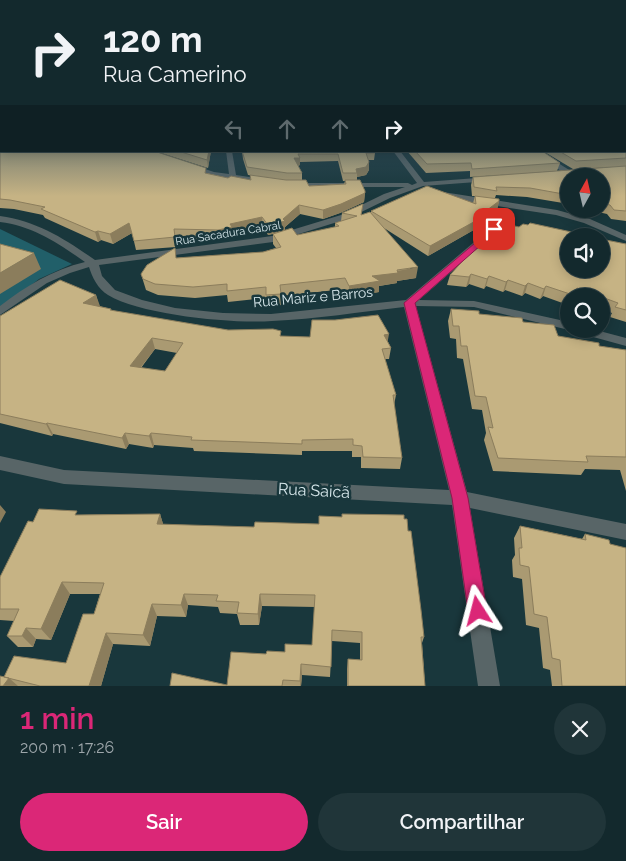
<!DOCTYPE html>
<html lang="pt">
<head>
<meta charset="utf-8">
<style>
  :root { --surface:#13292d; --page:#203539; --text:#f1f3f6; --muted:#9da6aa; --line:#324549; --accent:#db2777 }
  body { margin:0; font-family:Raleway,sans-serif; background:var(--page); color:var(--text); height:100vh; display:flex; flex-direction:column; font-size:19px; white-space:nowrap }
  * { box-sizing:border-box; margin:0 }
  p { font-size:16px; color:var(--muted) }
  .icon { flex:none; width:28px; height:28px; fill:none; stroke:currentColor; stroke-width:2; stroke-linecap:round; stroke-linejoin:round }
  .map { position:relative; height:686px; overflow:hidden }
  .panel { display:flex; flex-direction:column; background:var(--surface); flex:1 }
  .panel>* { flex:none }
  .hud { position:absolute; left:0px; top:0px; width:626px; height:152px; box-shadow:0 2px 12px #0003,0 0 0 1px var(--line); background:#13292d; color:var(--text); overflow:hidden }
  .needle { width:32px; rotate:8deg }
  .fabs { position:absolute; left:560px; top:168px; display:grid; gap:10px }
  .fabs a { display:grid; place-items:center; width:50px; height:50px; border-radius:50%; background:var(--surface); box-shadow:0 2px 12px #0003,0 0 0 1px var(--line); font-size:25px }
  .pin { position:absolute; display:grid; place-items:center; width:42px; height:42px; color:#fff; margin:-21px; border-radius:10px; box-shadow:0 2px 8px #0006 }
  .me { position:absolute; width:55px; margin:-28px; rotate:351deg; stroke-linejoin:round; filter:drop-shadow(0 0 4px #0008) }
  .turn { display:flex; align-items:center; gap:18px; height:105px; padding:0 20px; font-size:22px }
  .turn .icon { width:65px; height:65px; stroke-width:2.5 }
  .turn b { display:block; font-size:35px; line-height:42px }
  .lanes { display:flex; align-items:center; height:48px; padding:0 20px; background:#0003; justify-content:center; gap:25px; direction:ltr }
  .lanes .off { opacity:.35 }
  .round { display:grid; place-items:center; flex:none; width:52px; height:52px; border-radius:26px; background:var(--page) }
  .overview { display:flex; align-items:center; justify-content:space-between; height:85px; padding:0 20px }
  h1 { font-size:30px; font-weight:600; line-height:38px; color:var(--accent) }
  .action { display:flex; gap:10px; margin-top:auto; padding:10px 20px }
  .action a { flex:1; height:58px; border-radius:30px; background:var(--accent); color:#fff; font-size:20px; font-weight:600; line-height:58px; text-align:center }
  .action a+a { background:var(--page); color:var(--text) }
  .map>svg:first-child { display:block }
  .green { fill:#215f69 }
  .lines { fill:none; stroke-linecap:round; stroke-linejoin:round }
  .minor { fill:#586567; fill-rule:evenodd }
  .wall { fill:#aa9a72; fill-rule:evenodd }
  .shaded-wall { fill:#8b7d5c }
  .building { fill:#c6b384; stroke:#8b7d5c; fill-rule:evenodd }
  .route { fill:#db2777; stroke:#8e194d }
  .labels { text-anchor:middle; stroke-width:5; stroke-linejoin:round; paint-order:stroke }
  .far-street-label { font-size:11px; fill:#d6e6ea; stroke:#19373c }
  .street-label { font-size:14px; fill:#d6e6ea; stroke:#19373c }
  .near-street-label { font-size:16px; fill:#d6e6ea; stroke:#19373c }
</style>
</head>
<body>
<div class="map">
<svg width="626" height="686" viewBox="0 0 626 686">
  <rect width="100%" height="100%" fill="#19373c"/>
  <path class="green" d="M0,229L72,264L39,279L0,310Z"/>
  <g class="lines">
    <path class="minor" d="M226,151H232L236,175L269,180V184L213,176L186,166L190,164L214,172L229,174Z
      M393,151H400L424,182L490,177L494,179L490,181L423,186L390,198L347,219L273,242L99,265L102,276L115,290L142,300L175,308L223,313L271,314L406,300L506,215H512V219L419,300L474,301L569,322V329H573L569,330L474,307L416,306L467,492L626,524V540L470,508L500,686H478L452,505L64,484L0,470V456L64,470L449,490L404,307C360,312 316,319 272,321C233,324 141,315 108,295C98,289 92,277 89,267L70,273L47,283L0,315V306C26,286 52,270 85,262C58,243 33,226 0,222V216C37,221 65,239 95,260L272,236L341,215L384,194L405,187H293L289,185L290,183H408L412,185L417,183Z
      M531,151H539L574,173L567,175Z
      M443,192L557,210L590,219L626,235V241L584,223L556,215L458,200L443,196Z
      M573,329H592L626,338V346L575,332Z"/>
  </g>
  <path class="wall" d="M0,99L206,173L228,178L250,180V175H248L243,159L242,151L375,153L374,160H369V170L366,175L357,177V180L365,191L364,202L340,213L323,219L300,214L285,227V230L297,235L335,227V223L341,221L342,213L362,215L371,214V211L473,203L475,196H472L471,185L473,177L619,167L573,169L543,151H625L626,99V221L611,219L607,214L589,210L587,216L570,212L571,209H601V176H569V204L527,197L496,195L495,198L499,201L497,210L480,223L479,227L428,256L384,228L416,278L397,281V283L379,286V292L349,297L345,289L281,296L282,305L267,306L266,298L228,302L227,295L195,298L158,295L146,290L141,274L177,258L263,252L276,248L273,244V234L268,235L263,226L232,233L233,237L219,239H176V247L136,250L132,233L113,244L101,240L98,242L45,218L43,215L14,209L0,208ZM338,161L343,181H345L344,184L309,186L302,180V173L298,166L300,165V162Z
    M155,151H211L208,168Z
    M407,151H542L560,163L557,171L470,177V171L426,173Z
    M519,227L626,244V322L610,317L612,313L601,309V296H569L568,305L543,296L540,299L525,293L522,296L505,290L503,292L486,286L484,289L469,284L466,287L447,285L450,275Z
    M96,295L99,306L111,309L112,311L228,330L281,336L388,342L391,348L389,359H385L396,395L394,405L402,458L400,469L361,468V457H352V451H302V455L194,451L193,448L154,445L153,448L129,444L126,449L53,434L52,436L0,423V316ZM155,349L177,353L165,371L141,368Z
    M451,309L523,322L558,336L599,346L626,350V491L620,470L585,469L581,475L493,471L484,440L486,433L482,410L472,409L463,359L457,358L456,339L450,338L448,321Z
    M160,514L163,524L424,637L422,643L425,686H347V669L348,659L360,660V643L332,641L330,677L302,675L301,686H170L227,685L266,654L285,652L312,645L315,607L262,606L259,625H240L237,614L220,613L218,607L188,605L186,617L157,616L150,646L113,644L101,686H0L5,677L66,663L94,614L100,594H70L51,640L36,639L33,647H18L7,636L14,621L0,620V577L33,522L79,515Z
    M520,526L582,539L585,534L626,686H552L550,670L543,668L539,628L526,625L522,579L513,577L512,560L515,555L514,538Z"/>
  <path class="shaded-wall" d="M209,151H211L208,168L207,160Z
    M294,158H300V165L295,166Z
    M369,162V170L366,175L357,177V173L356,169Z
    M365,193L364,202L340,213L323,219V210Z
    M499,201L497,210L480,223L479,227L428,256L430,246L478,217Z
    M299,205L300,214L285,227V230L268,235V225L283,219Z
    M262,217L263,226L232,233L233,237L219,239L218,230L230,224Z
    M129,223L132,233L113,244L110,234Z
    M174,229L176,239V247L175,237Z
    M98,231L101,240L98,242L95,232Z
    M34,253L41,269L0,294V273Z
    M418,267L416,278L397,281V283L379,286V292L349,297V286L372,276Z
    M471,274L469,284L466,287L469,277Z
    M489,276L486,286L484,289L487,279Z
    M508,280L505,290L503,292L506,282Z
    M528,283L525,293L522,296L525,286Z
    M546,286L543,296L540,299L544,289Z
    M96,295L100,306L87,314L83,303Z
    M389,334L387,345L384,335Z
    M152,338L155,349L133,377L130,366Z
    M47,423L53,434L52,436L46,424Z
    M125,433L129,444L126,449L122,438Z
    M151,433L154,445L153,448L149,436Z
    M0,505L6,512L0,523Z
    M160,514L164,527L157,524Z
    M62,582L70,594L51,640L41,629Z
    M184,594L188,605L186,617L181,605Z
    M260,594L262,606L259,625L258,614Z
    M152,604L157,616L150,646L143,635Z
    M26,628L36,639L33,647L22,636Z
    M106,633L113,644L101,686H89Z
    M301,664L302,675L301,686H300Z
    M9,678L18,686H3Z"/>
  <path class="building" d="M0,99H1V151H154L206,168L205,173L228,178L231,176L251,180L250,175L286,180H306L309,186L346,184L345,180H360L365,191V193L341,204L323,210L299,205L283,219L285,221L271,225H268L262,217L230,224L232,227L218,230L174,229L175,237L134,241L129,223L110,234L98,231L95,232L41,209L45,207L10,200L0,199Z
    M625,99H626V158L576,161L559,151H625Z
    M178,151H209L207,160Z
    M242,151H374L375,153H366L369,162L366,167L356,169L357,173H343L338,154H298L300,158H294L302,173H287L247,167Z
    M415,151H542L560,163L472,169L471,163L427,164Z
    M626,166V211L614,210L610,205L601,203V176H569V195L530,188L496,187L497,191L474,187L473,177Z
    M427,186L476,204L475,196L499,199V201L478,217L481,218L430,246L371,211Z
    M363,204L361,215L370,212L418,267L397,270L398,273L372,276L380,281L349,286L345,278L280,285L281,294L266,295V287L227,291V284L193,287L155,284L143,279L141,274L147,265L175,248L176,258L263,252L281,247L273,234L292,228L297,235L339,226L335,223L357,216L342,213Z
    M502,223L519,227L523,224L528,225L530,223L590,236H569V269H601V239L626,244V310L615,307L618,303L577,288L573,295L546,286L544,289L528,283L525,286L508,280L506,282L489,276L487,279L471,274L469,277L450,275L475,247L487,249L498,226Z
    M0,244L34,253L0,273Z
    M60,280L96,295L83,303L111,309L110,310L228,330L273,329L281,331L280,336L310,337L312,320H335L378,315L389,334L384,335L391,348L382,349L396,395H393L402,458L363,457L362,446L353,445V439L302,440V444L191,440L192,437L151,433L149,436L125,433L122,438L47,423L46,424L0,414V316ZM152,338L183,343L165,371L130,366Z
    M451,309L479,311V314L522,318L523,322L554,325L558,336L599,343V346L626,350V457L586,456L588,462L498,458L488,427L493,428L486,397L475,396L467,346H461L459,326H453Z
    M39,509L77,511L75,515L160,514L157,524L254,527L255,522L319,524V516L342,517V514L404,515V519H407L408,531H411L421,610L424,637H421L425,686H348V659L362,660V632L332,630L331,667L301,664L300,681L283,680L282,686H170L172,673L227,685L231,652L266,654L267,651L285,652V644L312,645L315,595L260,594L258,614L237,613L239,602L216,601L218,595L184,594L181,605L152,604L143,635L106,633L89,686H40L4,677L14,656L66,663L83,614H94L104,583L62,582L41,629L26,628L22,636H7L19,609H0V577L28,521L33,522Z
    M520,526L586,540L585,534L609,540L610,544L626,548V686H562L560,660L552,658L547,617L534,614L529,567L520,565L519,548H522Z
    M0,676L9,678L3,686H0Z"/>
  <linearGradient id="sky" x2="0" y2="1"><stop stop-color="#0e1e21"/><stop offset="0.51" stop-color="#385361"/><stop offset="1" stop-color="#385361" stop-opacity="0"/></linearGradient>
  <rect width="626" height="196" fill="url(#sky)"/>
  <path class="route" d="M494,227L499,229L497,231L415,303L468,498L487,611L484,617L478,620L471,617L468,611L452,498L404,303Z"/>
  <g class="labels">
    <g class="far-street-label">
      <text transform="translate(228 233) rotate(-9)" y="4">Rua Sacadura Cabral</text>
    </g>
    <g class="street-label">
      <text transform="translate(313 297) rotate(-5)" y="5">Rua Mariz e Barros</text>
    </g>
    <g class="near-street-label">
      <text transform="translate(314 490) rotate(3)" y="6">Rua Saicã</text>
    </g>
  </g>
</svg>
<div class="fabs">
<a><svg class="needle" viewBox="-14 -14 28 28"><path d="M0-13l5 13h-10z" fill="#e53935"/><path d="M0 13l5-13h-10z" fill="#9da6aa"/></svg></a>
<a><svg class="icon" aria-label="sound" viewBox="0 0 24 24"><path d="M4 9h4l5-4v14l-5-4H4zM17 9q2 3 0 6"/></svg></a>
<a><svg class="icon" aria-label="search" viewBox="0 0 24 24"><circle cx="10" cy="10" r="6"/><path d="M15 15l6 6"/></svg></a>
</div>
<div class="pin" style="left:494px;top:229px;background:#d93025"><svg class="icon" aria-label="arrive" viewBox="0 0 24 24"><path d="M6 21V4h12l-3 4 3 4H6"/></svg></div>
<svg class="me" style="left:478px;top:611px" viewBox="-20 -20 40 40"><path d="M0-17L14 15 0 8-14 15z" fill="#db2777" stroke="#fff" stroke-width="4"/></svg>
<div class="hud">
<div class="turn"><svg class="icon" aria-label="right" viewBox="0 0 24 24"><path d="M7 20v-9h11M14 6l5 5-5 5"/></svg><div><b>120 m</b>Rua Camerino</div></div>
<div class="lanes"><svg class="icon off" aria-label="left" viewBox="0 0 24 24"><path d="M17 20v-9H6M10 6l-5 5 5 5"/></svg><svg class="icon off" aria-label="ahead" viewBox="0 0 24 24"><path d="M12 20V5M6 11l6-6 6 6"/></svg><svg class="icon off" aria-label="ahead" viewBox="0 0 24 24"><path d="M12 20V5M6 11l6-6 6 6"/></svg><svg class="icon" aria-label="right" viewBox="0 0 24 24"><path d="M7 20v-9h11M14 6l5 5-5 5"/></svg></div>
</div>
</div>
<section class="panel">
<div class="overview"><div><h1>1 min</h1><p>200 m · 17:26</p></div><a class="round"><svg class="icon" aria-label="close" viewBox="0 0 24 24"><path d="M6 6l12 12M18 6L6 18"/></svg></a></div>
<div class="action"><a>Sair</a><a>Compartilhar</a></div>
</section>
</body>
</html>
